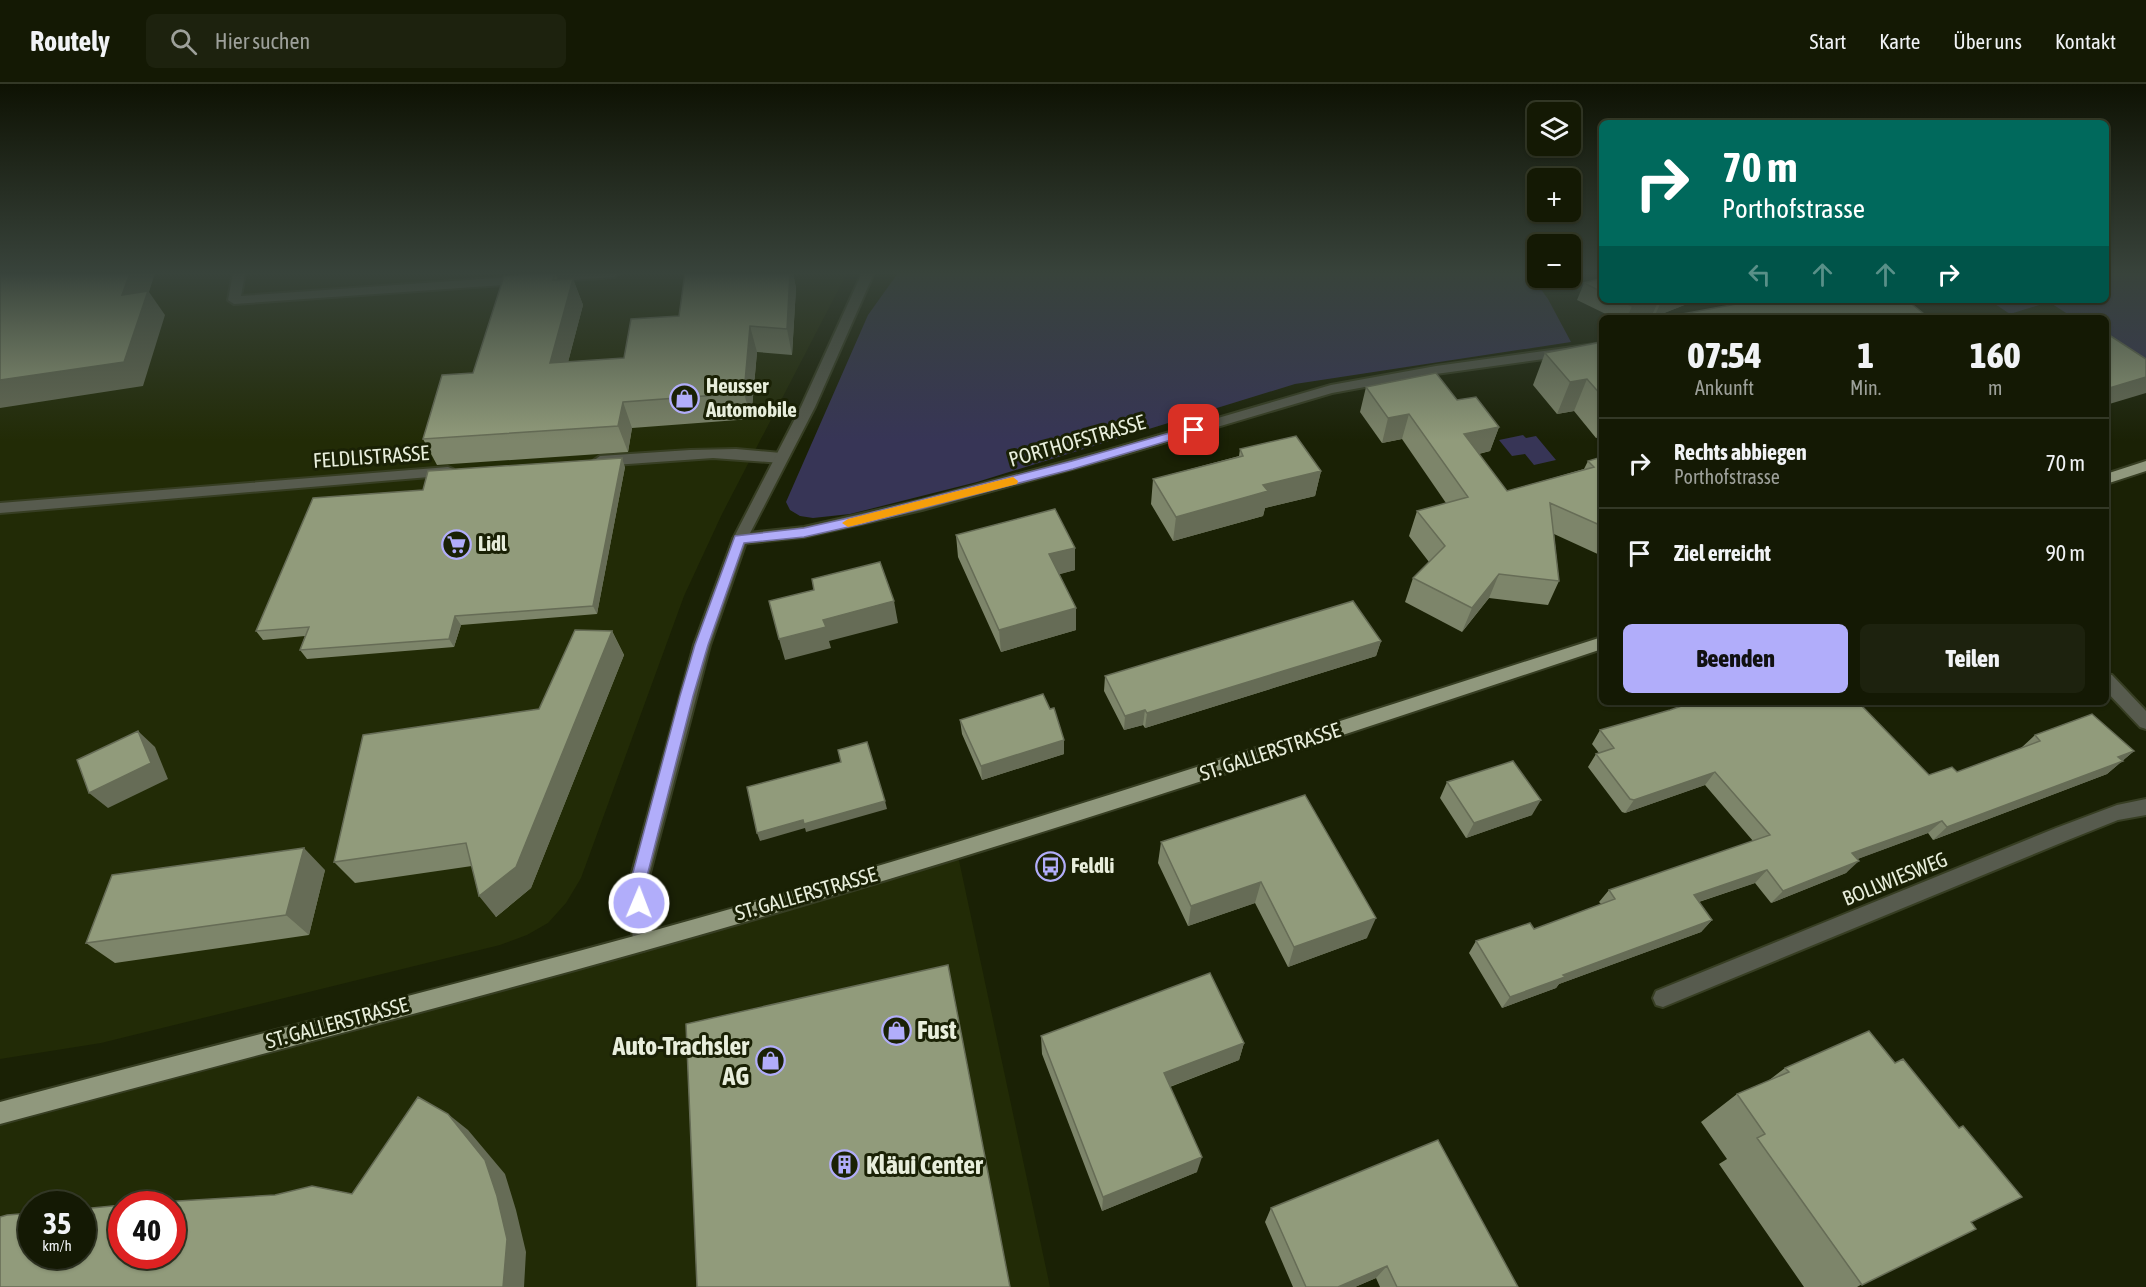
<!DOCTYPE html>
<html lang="de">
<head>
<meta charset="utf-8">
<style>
  :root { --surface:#141904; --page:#1d220e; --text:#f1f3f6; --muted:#9da09a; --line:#333826; --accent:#b1adfa }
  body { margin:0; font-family:"Asap Condensed",sans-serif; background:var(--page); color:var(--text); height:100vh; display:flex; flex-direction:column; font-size:22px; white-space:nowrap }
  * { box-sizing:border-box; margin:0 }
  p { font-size:20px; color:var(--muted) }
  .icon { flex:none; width:33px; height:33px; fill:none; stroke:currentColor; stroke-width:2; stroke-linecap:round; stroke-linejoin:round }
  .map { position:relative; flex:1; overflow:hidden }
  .sheet { position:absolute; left:1599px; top:231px; width:510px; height:390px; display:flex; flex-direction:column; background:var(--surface); border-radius:9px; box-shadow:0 2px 4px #0004,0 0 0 2px var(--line) }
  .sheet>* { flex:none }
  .guide { position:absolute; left:1599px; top:36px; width:510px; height:183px; border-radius:9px; box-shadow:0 2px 4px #0004,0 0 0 2px var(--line); background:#00695c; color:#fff; overflow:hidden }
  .controls { position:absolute; left:1527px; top:18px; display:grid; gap:12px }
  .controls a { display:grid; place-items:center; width:54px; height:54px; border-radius:9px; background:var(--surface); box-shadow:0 2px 4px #0004,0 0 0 2px var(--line); font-size:30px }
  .speed { position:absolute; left:18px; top:1107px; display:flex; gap:12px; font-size:30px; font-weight:700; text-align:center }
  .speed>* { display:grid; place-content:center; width:78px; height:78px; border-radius:50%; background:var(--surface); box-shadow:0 2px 4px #0004,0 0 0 2px var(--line); line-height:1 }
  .speed small { font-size:15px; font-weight:400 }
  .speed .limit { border:9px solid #d22; background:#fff; color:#111 }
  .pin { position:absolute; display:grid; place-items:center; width:51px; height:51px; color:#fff; margin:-26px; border-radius:12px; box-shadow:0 3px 9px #0006 }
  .me { position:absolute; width:66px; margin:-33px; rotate:1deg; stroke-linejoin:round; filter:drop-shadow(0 0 4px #0008) }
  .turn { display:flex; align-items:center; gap:21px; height:126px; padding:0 24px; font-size:27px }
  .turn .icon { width:78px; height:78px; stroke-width:2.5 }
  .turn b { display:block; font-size:42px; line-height:51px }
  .lanes { display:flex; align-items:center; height:57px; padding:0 24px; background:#0003; justify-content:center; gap:30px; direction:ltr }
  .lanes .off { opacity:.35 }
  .eta { display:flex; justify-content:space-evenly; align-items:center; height:102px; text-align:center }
  .eta b { font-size:36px; font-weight:800; line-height:42px }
  .primary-button { display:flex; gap:12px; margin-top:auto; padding:12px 24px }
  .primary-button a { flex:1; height:69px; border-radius:9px; background:var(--accent); color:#111; font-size:24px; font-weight:800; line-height:69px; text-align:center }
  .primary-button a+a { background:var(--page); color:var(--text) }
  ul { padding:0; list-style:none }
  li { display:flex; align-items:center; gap:18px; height:90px; padding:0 24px; border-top:2px solid var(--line) }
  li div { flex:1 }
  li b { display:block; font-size:22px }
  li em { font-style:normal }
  header { display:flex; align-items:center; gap:36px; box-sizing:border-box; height:84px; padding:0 30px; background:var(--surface); border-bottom:2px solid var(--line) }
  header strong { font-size:28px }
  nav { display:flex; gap:33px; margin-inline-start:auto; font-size:21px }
  .search { width:420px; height:54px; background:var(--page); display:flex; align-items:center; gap:15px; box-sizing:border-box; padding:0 21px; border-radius:9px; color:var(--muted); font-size:22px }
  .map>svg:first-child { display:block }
  .built { fill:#222b06; fill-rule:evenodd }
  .green { fill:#373556 }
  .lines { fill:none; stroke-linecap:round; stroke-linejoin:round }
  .minor-casing { stroke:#373e23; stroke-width:4 }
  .tertiary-casing { stroke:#373e23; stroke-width:4 }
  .primary-casing { stroke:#373e23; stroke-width:4 }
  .minor { fill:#575b4e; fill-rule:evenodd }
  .tertiary { fill:#575b4e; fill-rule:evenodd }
  .primary { fill:#90987d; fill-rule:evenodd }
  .wall { fill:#7d856a }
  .shaded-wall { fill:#666c56 }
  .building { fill:#919b7b; stroke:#666c56; stroke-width:1.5 }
  .route { fill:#b1adfa; stroke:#7370a2; stroke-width:1.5 }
  .slow { fill:#f59e0b }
  .labels { text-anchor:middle; stroke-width:6; stroke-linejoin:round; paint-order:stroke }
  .poi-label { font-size:21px; font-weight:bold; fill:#e8eedc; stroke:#1a2105; text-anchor:start }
  .street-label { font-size:21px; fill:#e8eedc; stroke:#1a2105 }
  .near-poi-label { font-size:26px; font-weight:bold; fill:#e8eedc; stroke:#1a2105; text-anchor:start }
</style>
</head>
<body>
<header>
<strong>Routely</strong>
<div class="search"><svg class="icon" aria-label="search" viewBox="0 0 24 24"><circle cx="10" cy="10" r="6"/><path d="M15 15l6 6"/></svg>Hier suchen</div>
<nav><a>Start</a><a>Karte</a><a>Über uns</a><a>Kontakt</a></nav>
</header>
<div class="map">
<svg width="2146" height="1203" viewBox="0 0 2146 1203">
  <rect width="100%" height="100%" fill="#1a2105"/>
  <path class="built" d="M0,189H847L722,430L684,512L581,794L566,819L548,839L527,851L500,861L101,959L0,975Z
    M957,767L1050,1203H0V1029ZM32,1120H82V1172H32ZM122,1120H172V1172H122Z"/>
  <path class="green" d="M898,189H1529L1548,215L1571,258L1295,300L977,398L850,430L813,434L800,432L790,426L786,418L868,231Z
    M2106,189H2146V276L2106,255V234H2074L2049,218L2010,230L1989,216H2106Z
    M1523,351L1526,354L1536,352L1556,376L1534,381L1525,370L1512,372L1499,356Z"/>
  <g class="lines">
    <defs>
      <path id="minor" d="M233,189H245L241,212L565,189H620L614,193L234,220L228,216Z
        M1602,259V267L1436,290L1332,309L1116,373L922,426L804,453L740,460L733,455L740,450L804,443L922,416L1108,366L1331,301L1436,282Z
        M736,365L781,369L788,374L781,379L713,374L600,382L593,377L600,372L690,366Z
        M448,383L453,385L455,388L453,391L0,429V419Z
        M2106,590L2112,591L2146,627V645L2140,643L2106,607Z
        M2146,715V731L2118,736L2068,756L1663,923L1656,921L1653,914L1656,907L2056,744L2117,721Z"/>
      <path id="tertiary" d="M862,189H874L815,323L747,455L710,561L647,800L653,858L650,864L643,867L636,864L633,858L629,800L694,561L733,455L801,323Z"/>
      <path id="primary" d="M2146,377V387L2106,400V390Z
        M1602,553V565C1323,658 1044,751 762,833C509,907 254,971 0,1040V1018C254,950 509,889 762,816C1044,735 1322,642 1602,553Z"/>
    </defs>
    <use href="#minor" class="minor-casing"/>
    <use href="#tertiary" class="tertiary-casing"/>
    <use href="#primary" class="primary-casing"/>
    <use href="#minor" class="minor"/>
    <use href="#tertiary" class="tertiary"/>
    <use href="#primary" class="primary"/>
  </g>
  <path class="wall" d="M555,189L558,196L573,195L583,221L568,278L624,274L679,232L685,189H793L796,204L792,271L757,268L751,335L632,344L628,368L437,381L423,355L473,289Z
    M1602,194V216H1697L1654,233L1652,231L1642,234H1614L1577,216L1584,199Z
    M1602,258V352L1596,354L1574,327L1557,330L1533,301L1545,269Z
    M1366,303L1457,316L1499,343L1490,367L1479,370L1507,407L1584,385L1588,377L1602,373V472L1554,450L1559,497L1548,521L1489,514L1462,548L1405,518L1413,494L1429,478L1409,452L1417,427L1446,419L1402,355L1382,359L1360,328Z
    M1240,365L1321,387L1315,412L1265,424L1263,432L1173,457L1151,420L1153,395L1239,372Z
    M625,383L597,530L461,541L454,563L307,575L300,566L305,552L263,556L256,547L423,406Z
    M956,451L1075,486L1059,490L1076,524V546L1001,568L958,473Z
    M612,547L624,571L531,804L496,833L472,782L355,799L334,778L539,625Z
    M1381,557L1376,572L1145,644L1143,641L1124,646L1104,607L1105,592Z
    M1693,618H1868L1860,621L1929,691L1957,688L2021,664L2035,651L2134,667L2107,690L1933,756L1928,749L1857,775L1846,789L1771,819L1755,799L1699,818L1712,836L1701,848L1559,900L1556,904L1502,924L1469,869L1476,857L1534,845L1601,820L1599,818L1609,806L1753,757L1705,701L1625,729L1622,728L1588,683L1596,670L1599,669L1592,660L1600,646L1670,626Z
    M960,636L1064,656V670L982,696L962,650Z
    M1447,698L1532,731L1466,754L1440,714Z
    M1305,711L1367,854L1288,883L1255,819L1188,842L1158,779L1161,758Z
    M325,786L309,851L115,879L86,859Z
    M1041,952L1244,959L1239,976L1170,1003L1197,1088L1102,1127L1042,970Z
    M1785,984L1971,1138L1857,1203H1804L1719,1080L1727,1075L1701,1038L1737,1010L1768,997Z
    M1271,1124L1518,1203H1380L1376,1194L1355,1203H1293L1265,1138Z"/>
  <path class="shaded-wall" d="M130,189H155L149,208L165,231L143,302L0,324V296L122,211Z
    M790,189H793L796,204L792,271L787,245Z
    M573,195L583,221L561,305L550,279Z
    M1653,216H1659L1652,231L1642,234H1627L1632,222Z
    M1662,216H1697L1654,233Z
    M750,242L757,268L751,335L744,309Z
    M2146,293V309L2106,321V305Z
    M1587,295L1574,327L1557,330L1570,298Z
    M623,318L632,344L628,368L618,342Z
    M1409,330L1402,355L1382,359L1388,334Z
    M1602,341V352L1596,354Z
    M1499,343L1490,367L1456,375L1464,350Z
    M622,374L625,383L597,530L593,522Z
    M1321,387L1315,412L1265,424L1263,432L1173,457L1176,433L1263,401Z
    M1075,464V486L1050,493L1049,470Z
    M1499,490L1489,514L1462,548L1472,524Z
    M894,517L898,539L829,557L831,564L785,576L779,555L823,536Z
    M1076,524V546L1001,568L999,546Z
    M455,532L461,541L454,563L449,555Z
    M612,547L624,571L531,804L496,833L479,812Z
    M1381,557L1376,572L1145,644L1147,629Z
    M1850,618H1868L1842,627Z
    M1145,626L1143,641L1124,646L1125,632Z
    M138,647L155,663L168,695L108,724L89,709Z
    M1064,656V670L982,696L981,682Z
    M2134,667L2107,690L1933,756L1947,743Z
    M1715,688L1705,701L1625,729L1634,716Z
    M1541,716L1532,731L1466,754L1474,739Z
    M885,717L887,725L806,748L805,744L760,757L757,749L803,736Z
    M1942,737L1928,749L1839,782L1852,769Z
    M304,764L325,786L309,851L286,831Z
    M1859,777L1846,789L1771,819L1783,807Z
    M1767,786L1755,799L1683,823L1694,811Z
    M1261,798L1255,819L1188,842L1191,822Z
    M1376,834L1367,854L1288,883L1294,863Z
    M1712,836L1701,848L1559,900L1556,904L1502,924L1510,913L1563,891Z
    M1244,959L1239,976L1161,1006L1164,989Z
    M448,1030L468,1046L505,1090L516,1126L526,1168L524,1203H503Z
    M1202,1073L1197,1088L1102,1127L1103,1113Z
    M1387,1182L1376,1194L1355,1203H1338Z"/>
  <path class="building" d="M0,189H130L122,211L148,207L124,278L0,296Z
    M555,189L553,196L573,195L550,279L624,274L631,235L679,232L685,189H790L787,245L750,242L744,309L623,318L618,342L423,355L442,291L473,289L504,192Z
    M1602,194V208L1584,199Z
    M1619,216H1653L1632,222Z
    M1758,216H1891L1895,219L1908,217L1929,234H1669L1666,233Z
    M2106,249L2146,275V293L2106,305Z
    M1602,258V312L1587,295L1570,298L1545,269Z
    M1436,289L1457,316L1476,313L1499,343L1464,350L1507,407L1594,383L1588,377L1602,373V442L1550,419L1559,497L1499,490L1472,524L1413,494L1445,462L1417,427L1468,413L1409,330L1388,334L1366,303Z
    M1296,352L1321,387L1263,401L1268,407L1176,433L1153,395L1243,372L1240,365Z
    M622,374L593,522L455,532L449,555L300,566L309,543L256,547L313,414L423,406L428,387Z
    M1055,425L1075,464L1049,470L1076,524L999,546L956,451Z
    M880,478L894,517L823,536L826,543L779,555L769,517L814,506L812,495Z
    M1353,517L1381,557L1147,629L1145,626L1125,632L1105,592Z
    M575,546L612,547L516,783L479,812L466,759L334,778L363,651L539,625Z
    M1043,610L1050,625L1054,624L1064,656L981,682L960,636Z
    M1693,618H1858L1929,691L1952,683L1957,688L2040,657L2035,651L2092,630L2134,667L2118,673L2123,677L1947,743L1942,737L1852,769L1859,777L1783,807L1767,786L1694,811L1712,836L1563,891L1565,893L1510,913L1476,857L1530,839L1534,845L1615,815L1609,806L1770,751L1715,688L1634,716L1630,715L1596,670L1614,664L1600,646L1670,626Z
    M138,647L151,679L89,709L77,676Z
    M867,658L885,717L804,740L803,736L757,749L747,703L841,678L838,666Z
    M1513,677L1541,716L1474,739L1447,698Z
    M1305,711L1376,834L1294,863L1261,798L1191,822L1161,758Z
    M304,764L286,831L86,859L112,791Z
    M948,881L1010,1203H697L686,940Z
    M1210,889L1244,959L1164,989L1202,1073L1103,1113L1041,952Z
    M1869,947L1895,979L1903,975L1959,1044L1963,1042L2022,1113L1971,1138L1976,1145L1862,1201L1757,1054L1765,1050L1737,1010L1789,988L1785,984Z
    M418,1013L448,1030L485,1076L497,1112L507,1155L503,1203H0V1133L7,1131L32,1129V1172H82V1125L122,1121V1172H172V1120H129L275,1111L312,1102L352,1110Z
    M1438,1056L1518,1203H1397L1387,1182L1338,1203H1306L1271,1124Z"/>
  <linearGradient id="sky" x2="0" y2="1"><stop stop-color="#0e1203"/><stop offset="0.53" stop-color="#38433b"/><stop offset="1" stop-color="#38433b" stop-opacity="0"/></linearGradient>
  <rect width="2146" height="357" fill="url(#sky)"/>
  <path class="route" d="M1194,342L1198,343V348L1073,385L862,440L804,453L744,459L708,561L693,612L645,800L647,819L645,824L639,826L634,824L630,800L680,612L695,561L735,452L804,444L862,431L1072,377Z"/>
  <path class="slow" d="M1013,393L1018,397L1017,400L848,443L842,439L848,435Z"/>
  <defs>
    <symbol id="shop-ring" viewBox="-11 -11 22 22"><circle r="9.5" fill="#1a2105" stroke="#b1adfa" stroke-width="1.5"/><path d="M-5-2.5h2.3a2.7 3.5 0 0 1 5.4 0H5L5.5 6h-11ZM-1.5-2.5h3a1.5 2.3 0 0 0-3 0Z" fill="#b1adfa"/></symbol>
    <symbol id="supermarket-ring" viewBox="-11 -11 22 22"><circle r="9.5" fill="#1a2105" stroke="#b1adfa" stroke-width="1.5"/><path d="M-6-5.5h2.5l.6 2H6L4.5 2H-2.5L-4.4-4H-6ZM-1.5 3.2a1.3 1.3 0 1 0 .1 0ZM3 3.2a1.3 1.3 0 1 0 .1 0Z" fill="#b1adfa"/></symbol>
    <symbol id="bus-ring" viewBox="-11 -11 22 22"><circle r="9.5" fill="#1a2105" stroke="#b1adfa" stroke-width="1.5"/><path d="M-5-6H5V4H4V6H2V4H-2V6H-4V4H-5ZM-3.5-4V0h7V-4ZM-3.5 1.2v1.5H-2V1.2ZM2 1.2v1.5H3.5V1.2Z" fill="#b1adfa"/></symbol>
    <symbol id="building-ring" viewBox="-11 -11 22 22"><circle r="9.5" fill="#1a2105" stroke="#b1adfa" stroke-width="1.5"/><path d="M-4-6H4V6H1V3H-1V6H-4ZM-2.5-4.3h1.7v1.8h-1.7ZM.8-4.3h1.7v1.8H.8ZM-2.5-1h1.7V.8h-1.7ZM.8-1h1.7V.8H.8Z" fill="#b1adfa"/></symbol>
  </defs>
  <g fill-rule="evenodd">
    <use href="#shop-ring" x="668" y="298" width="33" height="33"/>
    <use href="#supermarket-ring" x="440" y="444" width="33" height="33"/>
    <use href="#bus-ring" x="1034" y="766" width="33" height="33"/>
    <use href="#shop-ring" x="880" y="930" width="33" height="33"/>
    <use href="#shop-ring" x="754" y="960" width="33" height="33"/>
    <use href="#building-ring" x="828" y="1064" width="33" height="33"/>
  </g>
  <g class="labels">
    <g class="poi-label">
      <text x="706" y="309">Heusser<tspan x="706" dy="24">Automobile</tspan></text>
      <text x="478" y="467">Lidl</text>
      <text x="1071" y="789">Feldli</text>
    </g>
    <g class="street-label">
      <text transform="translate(1077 357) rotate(-16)" y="7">PORTHOFSTRASSE</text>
      <text transform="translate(371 373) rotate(-4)" y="7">FELDLISTRASSE</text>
      <text transform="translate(1270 668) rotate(-18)" y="7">ST. GALLERSTRASSE</text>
      <text transform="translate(1895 795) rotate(-22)" y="7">BOLLWIESWEG</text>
      <text transform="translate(806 810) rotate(-16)" y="7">ST. GALLERSTRASSE</text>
      <text transform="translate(337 939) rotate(-15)" y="7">ST. GALLERSTRASSE</text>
    </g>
    <g class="near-poi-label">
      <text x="917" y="955">Fust</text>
      <text x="749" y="971" text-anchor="end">Auto-Trachsler<tspan x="749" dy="30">AG</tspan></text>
      <text x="866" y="1090">Kläui Center</text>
    </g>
  </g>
</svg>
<div class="controls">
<a><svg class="icon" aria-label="layers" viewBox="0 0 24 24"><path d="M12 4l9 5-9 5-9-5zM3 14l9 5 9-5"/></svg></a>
<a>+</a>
<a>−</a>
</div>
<div class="speed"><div>35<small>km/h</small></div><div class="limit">40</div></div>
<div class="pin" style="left:1194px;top:346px;background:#d93025"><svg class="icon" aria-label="arrive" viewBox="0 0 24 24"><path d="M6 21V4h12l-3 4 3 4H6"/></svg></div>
<svg class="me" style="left:639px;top:819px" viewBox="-20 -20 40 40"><circle r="17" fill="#b1adfa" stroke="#fff" stroke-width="3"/><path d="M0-11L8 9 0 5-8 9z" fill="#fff"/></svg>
<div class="guide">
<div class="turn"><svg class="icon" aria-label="right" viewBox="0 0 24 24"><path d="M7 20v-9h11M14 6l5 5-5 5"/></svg><div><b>70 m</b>Porthofstrasse</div></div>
<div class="lanes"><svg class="icon off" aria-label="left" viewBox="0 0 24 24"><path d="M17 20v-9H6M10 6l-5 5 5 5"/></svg><svg class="icon off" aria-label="ahead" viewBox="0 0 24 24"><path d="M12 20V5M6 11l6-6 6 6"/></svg><svg class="icon off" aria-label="ahead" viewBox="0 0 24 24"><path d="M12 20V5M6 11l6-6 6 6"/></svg><svg class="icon" aria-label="right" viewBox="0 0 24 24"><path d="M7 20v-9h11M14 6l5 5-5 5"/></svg></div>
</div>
<section class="sheet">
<div class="eta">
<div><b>07:54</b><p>Ankunft</p></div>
<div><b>1</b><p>Min.</p></div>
<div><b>160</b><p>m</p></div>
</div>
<ul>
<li><svg class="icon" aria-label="right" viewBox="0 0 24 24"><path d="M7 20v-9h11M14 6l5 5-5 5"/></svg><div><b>Rechts abbiegen</b><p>Porthofstrasse</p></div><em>70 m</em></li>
<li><svg class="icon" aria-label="arrive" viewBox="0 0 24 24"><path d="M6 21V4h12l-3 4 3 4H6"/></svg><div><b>Ziel erreicht</b></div><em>90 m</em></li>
</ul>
<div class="primary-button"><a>Beenden</a><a>Teilen</a></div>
</section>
</div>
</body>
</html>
